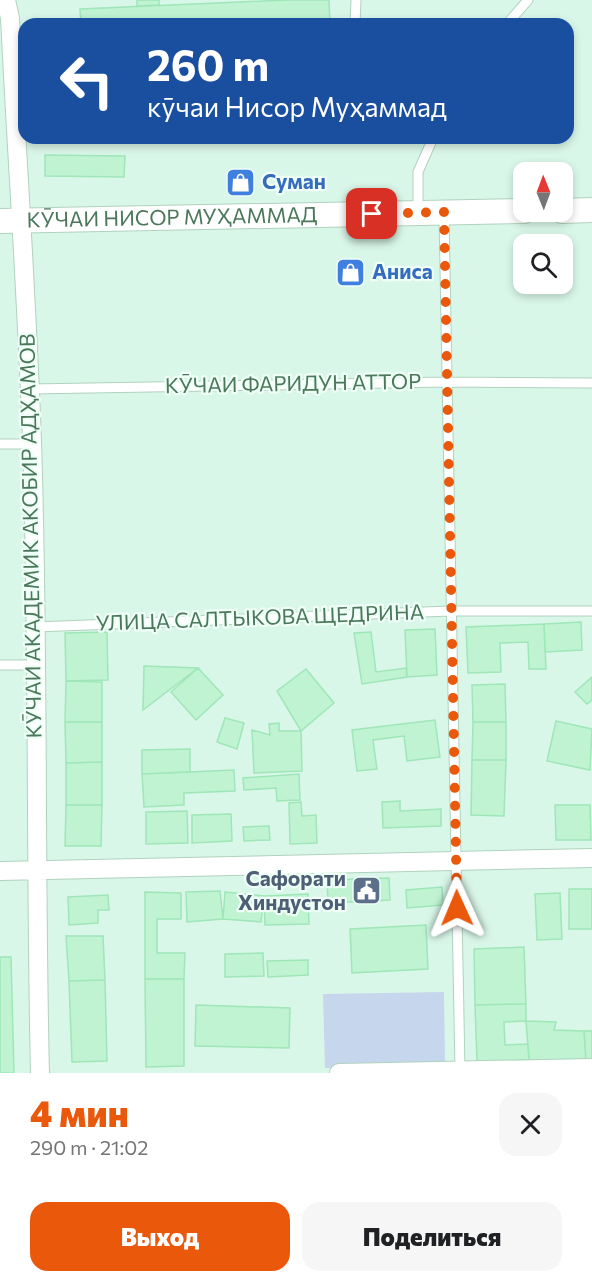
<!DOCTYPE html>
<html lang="ru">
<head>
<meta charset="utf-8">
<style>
  :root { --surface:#fff; --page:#f6f6f6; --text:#202124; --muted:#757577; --accent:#ea580c }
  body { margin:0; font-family:Commissioner,sans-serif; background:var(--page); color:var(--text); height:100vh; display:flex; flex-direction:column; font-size:22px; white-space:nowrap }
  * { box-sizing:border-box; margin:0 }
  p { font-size:20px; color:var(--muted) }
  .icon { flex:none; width:33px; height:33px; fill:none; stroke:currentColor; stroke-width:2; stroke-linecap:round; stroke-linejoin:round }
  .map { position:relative; height:1073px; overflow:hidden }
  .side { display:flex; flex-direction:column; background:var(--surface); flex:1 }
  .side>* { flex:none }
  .hud { position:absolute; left:18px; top:18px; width:556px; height:126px; border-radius:18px; box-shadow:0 3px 9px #0003; background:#1a4fa0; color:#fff; overflow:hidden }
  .needle { width:39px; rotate:359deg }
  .buttons { position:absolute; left:513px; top:162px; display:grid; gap:12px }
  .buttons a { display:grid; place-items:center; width:60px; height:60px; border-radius:12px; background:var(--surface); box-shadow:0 3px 9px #0003; font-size:30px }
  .pin { position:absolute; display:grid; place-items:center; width:51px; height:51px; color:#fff; margin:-26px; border-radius:12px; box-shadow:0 3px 9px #0006 }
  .me { position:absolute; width:66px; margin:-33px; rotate:359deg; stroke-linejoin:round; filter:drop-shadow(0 0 4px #0008) }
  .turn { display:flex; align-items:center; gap:21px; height:126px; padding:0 30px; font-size:27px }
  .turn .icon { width:78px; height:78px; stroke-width:2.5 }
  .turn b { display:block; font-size:42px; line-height:51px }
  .round { display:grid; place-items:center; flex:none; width:63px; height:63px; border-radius:18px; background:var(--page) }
  .headline { display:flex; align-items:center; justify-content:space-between; height:102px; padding:0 30px }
  h1 { font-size:36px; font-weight:800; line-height:45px; color:var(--accent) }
  .primary-button { display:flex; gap:12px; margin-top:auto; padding:12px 30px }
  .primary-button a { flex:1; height:69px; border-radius:18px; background:var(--accent); color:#fff; font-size:24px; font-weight:800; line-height:69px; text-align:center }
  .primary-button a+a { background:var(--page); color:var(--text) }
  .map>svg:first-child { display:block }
  .residential { fill:#d9f7e9; fill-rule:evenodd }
  .green { fill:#c6d6ec }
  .building { fill:#bff3d2; stroke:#9fe6b8; stroke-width:1.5 }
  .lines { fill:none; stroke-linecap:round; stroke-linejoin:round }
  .service-casing { stroke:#b0d2be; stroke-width:11 }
  .minor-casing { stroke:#b0d2be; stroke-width:20 }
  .tertiary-casing { stroke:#b0d2be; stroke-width:26 }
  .service { stroke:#fff; stroke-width:9 }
  .minor { stroke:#fff; stroke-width:18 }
  .tertiary { stroke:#fff; stroke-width:24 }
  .route { stroke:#ea580c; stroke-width:10; stroke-dasharray:0 18 }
  .labels { text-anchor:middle; stroke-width:4.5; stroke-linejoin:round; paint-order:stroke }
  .shop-label { font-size:21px; font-weight:bold; fill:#366cbe; stroke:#effff8; text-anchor:start }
  .street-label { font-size:21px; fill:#4b785a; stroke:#effff8 }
  .service-label { font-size:21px; font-weight:bold; fill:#4e5e75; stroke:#effff8; text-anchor:end }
</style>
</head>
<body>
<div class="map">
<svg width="592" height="1073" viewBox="0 0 592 1073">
  <rect width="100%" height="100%" fill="#e8fdf4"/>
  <path class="residential" d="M0,0H592V1073H0ZM24,24H568V138H24ZM524,172H562V212H524ZM524,244H562V284H524Z"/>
  <path class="green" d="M444,992L445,1066L325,1068L323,994Z"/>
  <path class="building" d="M137,0H159V5L137,6Z
    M287,0H329L330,24H81L80,9Z
    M45,155L125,156L124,177L45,176Z
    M581,622L582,650L545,652L544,624Z
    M544,624L546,669H529L528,642L500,643L501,672L468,673L466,627Z
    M435,629L437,675L407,677L405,630Z
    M107,632L108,680L66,681L65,633Z
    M371,632L376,672L406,668L407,677L362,684L354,633Z
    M144,666L198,668L143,710Z
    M198,668L223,695L196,720L171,692Z
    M306,669L334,703L301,731L277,691Z
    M592,677V700L587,704L575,692Z
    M66,681L102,682V722H65Z
    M505,684L506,722H473L472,685Z
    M225,718L244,723L237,749L217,742Z
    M435,720L440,757L407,761L404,736L373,740L377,769L357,771L352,730Z
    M556,721L592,729L590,770L547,761Z
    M65,722H102V762L66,763Z
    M473,722H506V760H472Z
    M279,723V731H301L302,771L254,773L252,730L270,735L269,724Z
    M190,749V772L142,774V750Z
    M472,760H506L504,816L471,815Z
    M102,762V805H66V763Z
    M234,770L235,791L184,793V805L144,807L142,774Z
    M299,774L300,800L277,801L276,788L244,790L243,778Z
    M400,801V811L441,809V826L383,828L382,802Z
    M301,802L302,816L316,815L317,843L290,844L289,803Z
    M66,805H102L101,846H65Z
    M555,805H590L591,840H556Z
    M187,811L188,843L146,844V812Z
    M231,814L232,841L192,843V815Z
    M269,826L270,840L244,841L243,827Z
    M389,878L390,900L328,903L327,880Z
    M442,887L443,905L407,908L406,890Z
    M569,889H592V929H569Z
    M220,891L223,919L187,922L186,892Z
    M145,892L181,893V919H157V953H185L184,979H145Z
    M225,892L264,896L261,922L223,919Z
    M560,893L562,939L537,940L535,894Z
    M308,894L309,924L265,925L264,896Z
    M108,895L109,910H98V923L69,925L68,897Z
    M426,925L428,969L352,973L350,929Z
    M66,936H103L105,980L69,981Z
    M524,947L526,1004L475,1005L474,949Z
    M263,953L264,976L225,977V954Z
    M0,957H11L14,1073H0Z
    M308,960V975L268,977L267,961Z
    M145,979H184V1066L146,1067Z
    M105,980L107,1061L72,1062L69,981Z
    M526,1004V1021L504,1022L505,1045L528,1044L529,1060L477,1062L475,1005Z
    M196,1005L290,1008L289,1048L195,1046Z
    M526,1021L556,1022L554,1030L584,1031L586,1062L529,1060Z
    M584,1031H592V1061L586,1062Z"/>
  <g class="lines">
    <defs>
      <path id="service" d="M355,24L356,0
        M507,24L528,0
        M418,211V172L433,138
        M444,215L460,1071
        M30,389L446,382L592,383
        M0,444H32
        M35,627L450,611H592
        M0,665H37"/>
      <path id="minor" d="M6,0L10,18C17,159 27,300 32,442C39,652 35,863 40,1073
        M0,871L592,858
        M339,1073L592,1068"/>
      <g id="tertiary">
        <path d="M562,211L592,210"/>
        <path id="s1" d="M0,221L524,211"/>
      </g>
    </defs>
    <use href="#service" class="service-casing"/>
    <use href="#minor" class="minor-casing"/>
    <use href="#tertiary" class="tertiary-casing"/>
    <use href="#service" class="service"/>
    <use href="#minor" class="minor"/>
    <use href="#tertiary" class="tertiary"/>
  </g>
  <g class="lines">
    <path class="route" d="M372,214L444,212L457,908"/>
  </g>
  <defs>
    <symbol id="shop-square" viewBox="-11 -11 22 22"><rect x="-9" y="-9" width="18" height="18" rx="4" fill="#3f7fe0" stroke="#effff8"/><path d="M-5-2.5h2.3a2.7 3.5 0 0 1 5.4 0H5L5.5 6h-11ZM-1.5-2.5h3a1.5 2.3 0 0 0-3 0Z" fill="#fff"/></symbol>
    <symbol id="civic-square" viewBox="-11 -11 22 22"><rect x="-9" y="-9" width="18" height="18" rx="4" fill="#5c6f8a" stroke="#effff8"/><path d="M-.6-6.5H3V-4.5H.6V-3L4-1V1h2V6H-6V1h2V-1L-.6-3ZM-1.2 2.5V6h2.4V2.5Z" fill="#fff"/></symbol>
  </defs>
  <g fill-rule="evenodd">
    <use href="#shop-square" x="224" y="166" width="33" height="33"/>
    <use href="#shop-square" x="334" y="256" width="33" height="33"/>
    <use href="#civic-square" x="350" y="874" width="33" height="33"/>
  </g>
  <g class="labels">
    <g class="shop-label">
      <text x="262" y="189">Суман</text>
      <text x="372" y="279">Аниса</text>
    </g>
    <g class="street-label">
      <text dy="7" stroke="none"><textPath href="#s1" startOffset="172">КӮЧАИ НИСОР МУҲАММАД</textPath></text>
      <text transform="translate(293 384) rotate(-1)" y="7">КӮЧАИ ФАРИДУН АТТОР</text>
      <text transform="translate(31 536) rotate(-91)" y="7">КӮЧАИ АКАДЕМИК АКОБИР АДҲАМОВ</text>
      <text transform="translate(260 618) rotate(-2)" y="7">УЛИЦА САЛТЫКОВА ЩЕДРИНА</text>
    </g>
    <g class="service-label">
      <text x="346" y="886">Сафорати<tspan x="346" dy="24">Хиндустон</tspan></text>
    </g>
  </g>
</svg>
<div class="buttons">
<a><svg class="needle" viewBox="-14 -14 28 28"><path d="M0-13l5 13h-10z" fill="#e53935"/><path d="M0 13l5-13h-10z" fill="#757577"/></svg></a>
<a><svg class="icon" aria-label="search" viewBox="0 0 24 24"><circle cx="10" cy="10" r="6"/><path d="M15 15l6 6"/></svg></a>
</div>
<div class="pin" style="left:372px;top:214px;background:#d93025"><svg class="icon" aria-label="arrive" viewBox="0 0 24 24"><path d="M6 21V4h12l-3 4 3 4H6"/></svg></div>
<svg class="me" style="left:457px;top:908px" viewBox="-20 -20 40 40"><path d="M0-17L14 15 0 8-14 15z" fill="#ea580c" stroke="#fff" stroke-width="4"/></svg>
<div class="hud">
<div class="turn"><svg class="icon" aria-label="left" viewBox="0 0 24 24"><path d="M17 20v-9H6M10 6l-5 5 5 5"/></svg><div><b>260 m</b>кӯчаи Нисор Муҳаммад</div></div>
</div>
</div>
<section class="side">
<div class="headline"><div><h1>4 мин</h1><p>290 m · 21:02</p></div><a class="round"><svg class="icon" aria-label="close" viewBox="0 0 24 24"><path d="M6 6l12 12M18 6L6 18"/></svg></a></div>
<div class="primary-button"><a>Выход</a><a>Поделиться</a></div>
</section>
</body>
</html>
